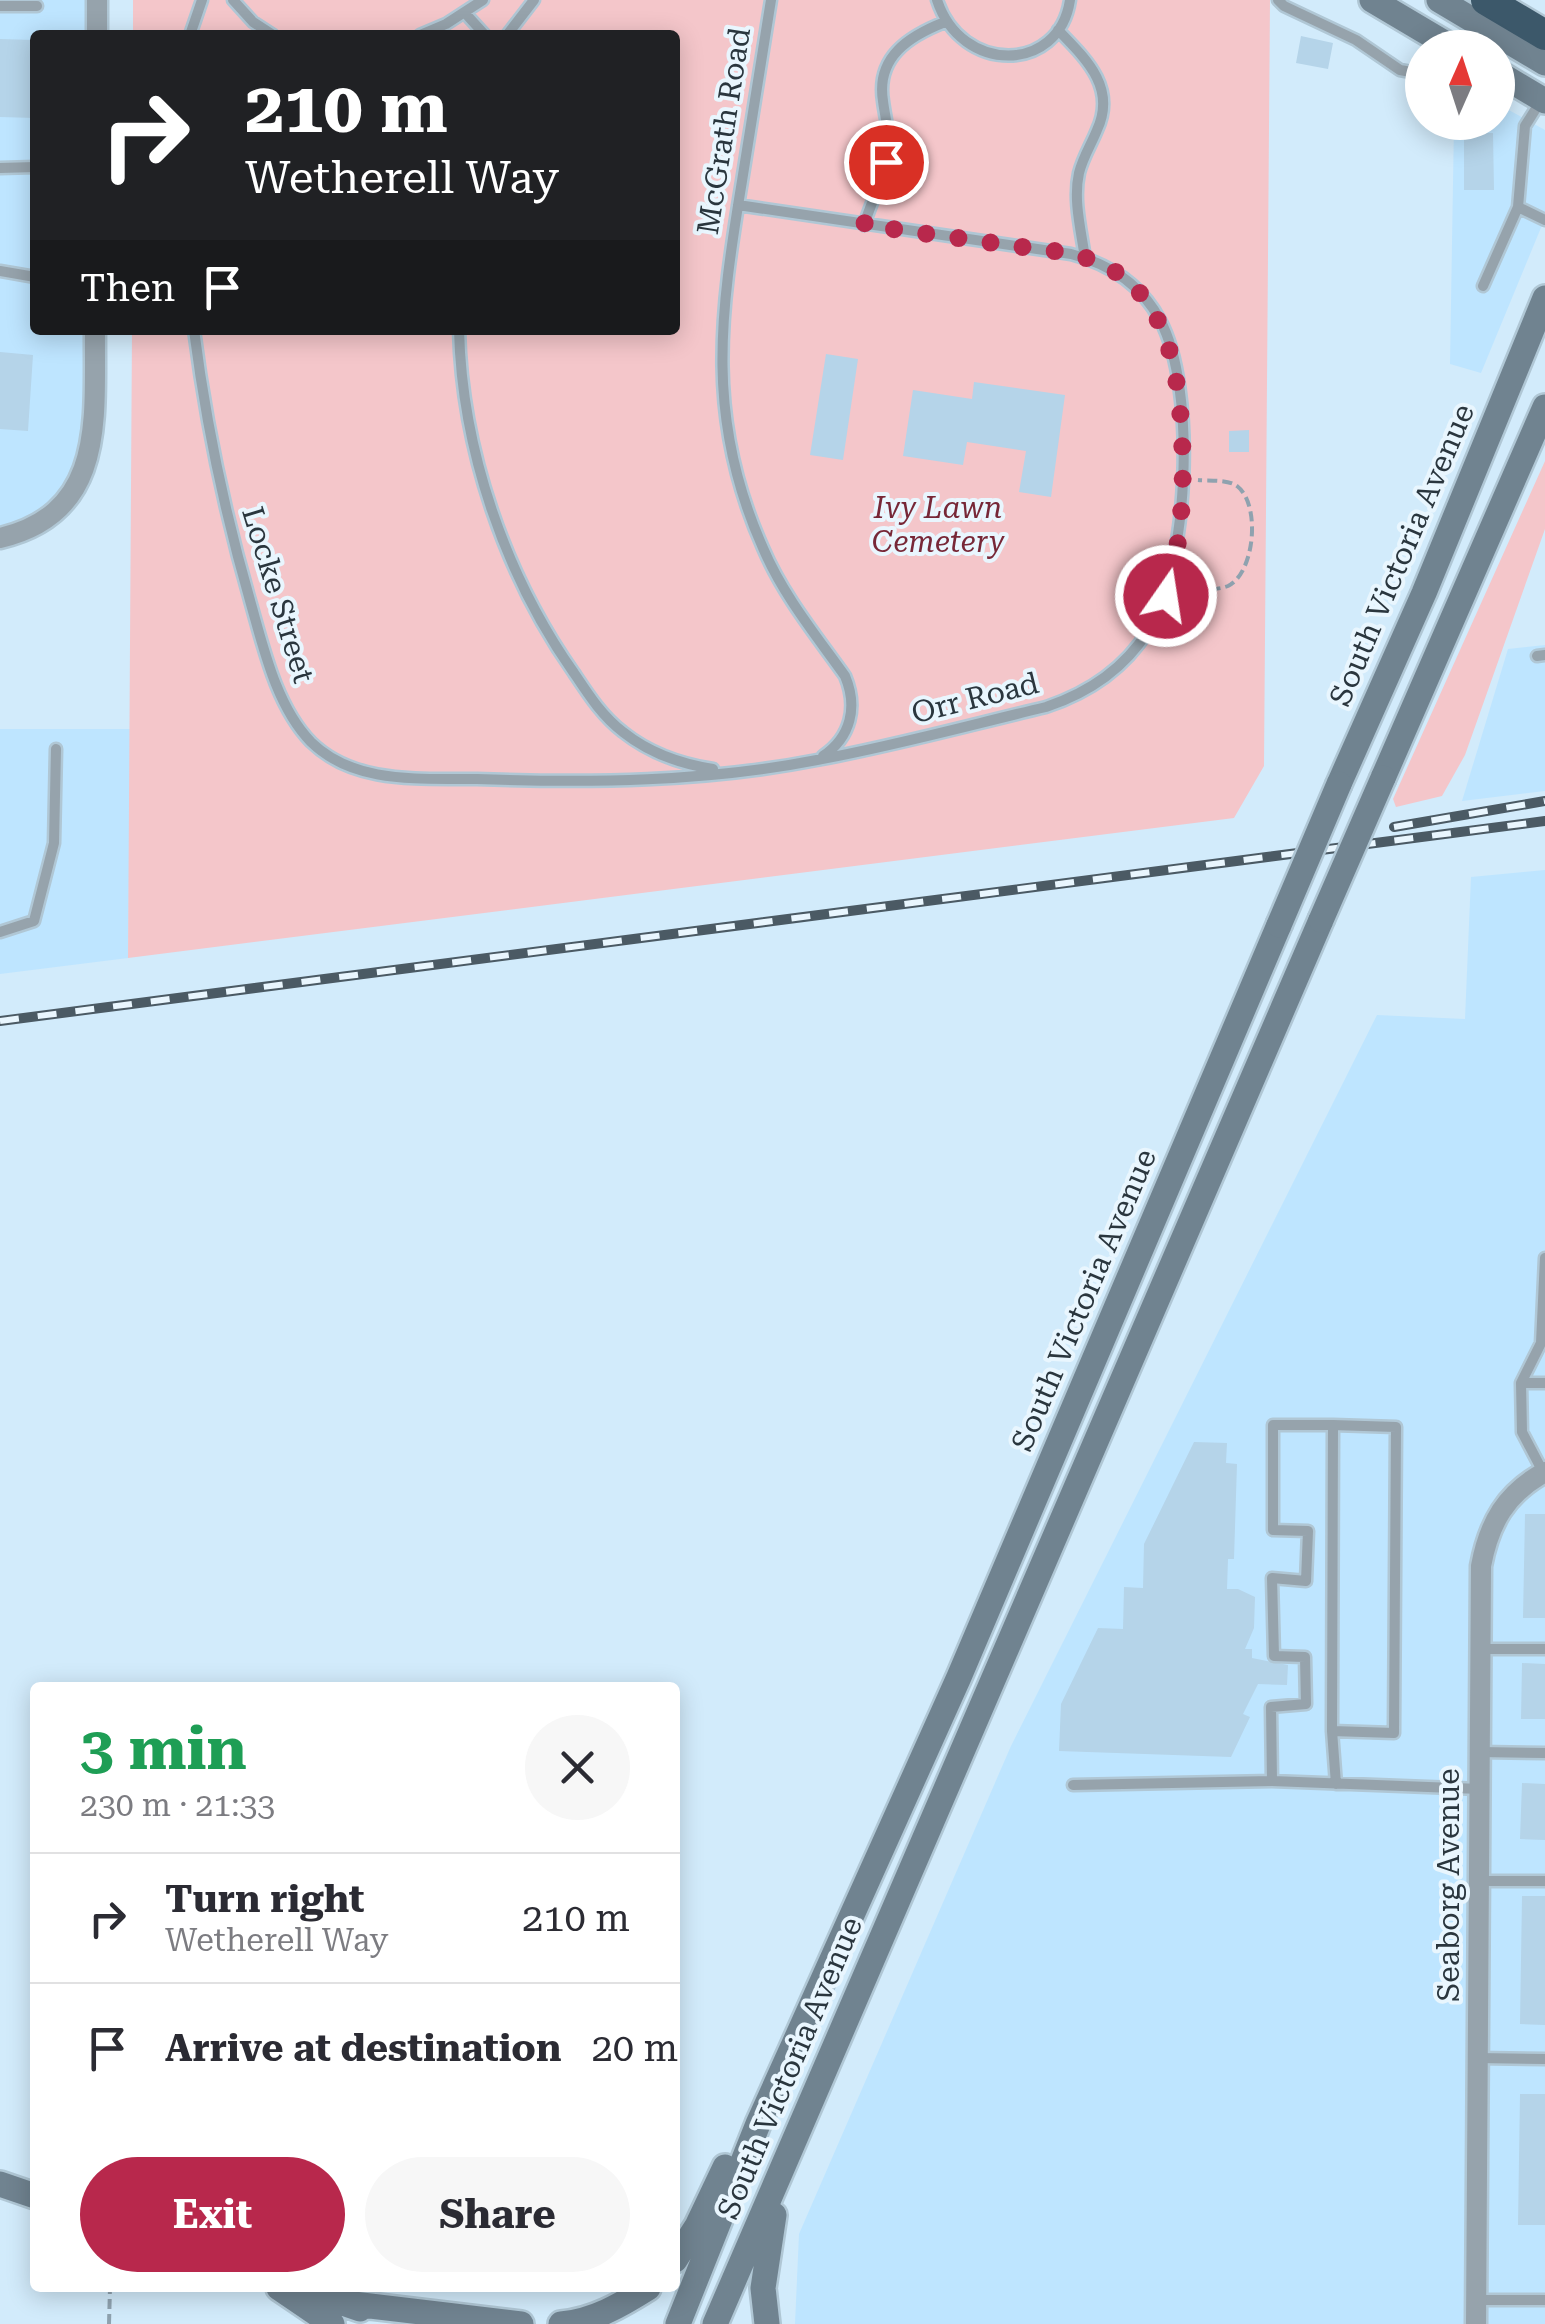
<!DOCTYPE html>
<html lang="en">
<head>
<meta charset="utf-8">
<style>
  :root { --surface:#fff; --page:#f7f7f7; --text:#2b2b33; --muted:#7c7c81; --line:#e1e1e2; --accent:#b8284c }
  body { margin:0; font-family:"Roboto Serif",serif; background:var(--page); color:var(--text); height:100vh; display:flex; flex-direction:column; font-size:38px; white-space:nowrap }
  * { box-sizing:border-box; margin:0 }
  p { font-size:32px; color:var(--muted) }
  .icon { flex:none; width:55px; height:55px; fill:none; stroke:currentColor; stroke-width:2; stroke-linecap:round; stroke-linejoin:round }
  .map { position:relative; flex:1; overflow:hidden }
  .panel { position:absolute; left:30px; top:1682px; width:650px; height:610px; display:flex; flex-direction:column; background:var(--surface); border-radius:10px; box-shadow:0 5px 25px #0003 }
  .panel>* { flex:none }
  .hud { position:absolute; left:30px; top:30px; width:650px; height:305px; border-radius:10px; box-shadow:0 5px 25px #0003; background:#202124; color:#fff; overflow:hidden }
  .needle { width:65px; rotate:3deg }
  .tools { position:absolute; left:1405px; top:30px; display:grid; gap:20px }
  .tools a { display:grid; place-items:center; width:110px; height:110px; border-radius:50%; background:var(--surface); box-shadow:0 5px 25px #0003; font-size:50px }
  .pin { position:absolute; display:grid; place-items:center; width:85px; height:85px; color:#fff; margin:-42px; border:5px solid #fff; border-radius:50%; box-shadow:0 2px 10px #0007 }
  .me { position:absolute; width:110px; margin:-55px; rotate:13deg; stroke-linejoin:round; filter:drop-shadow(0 0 8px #0008) }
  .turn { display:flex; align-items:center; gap:35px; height:210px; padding:0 50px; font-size:45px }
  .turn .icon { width:130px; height:130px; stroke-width:2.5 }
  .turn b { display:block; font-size:70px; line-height:85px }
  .then { display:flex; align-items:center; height:95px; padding:0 50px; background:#0003; gap:20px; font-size:38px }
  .round { display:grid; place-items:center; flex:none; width:105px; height:105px; border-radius:52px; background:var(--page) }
  .head { display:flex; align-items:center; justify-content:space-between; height:170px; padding:0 50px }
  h1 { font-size:60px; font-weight:700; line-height:75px; color:#1e9e55 }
  .primary-button { display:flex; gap:20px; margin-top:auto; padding:20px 50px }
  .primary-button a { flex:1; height:115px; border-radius:60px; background:var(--accent); color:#fff; font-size:40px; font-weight:700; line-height:115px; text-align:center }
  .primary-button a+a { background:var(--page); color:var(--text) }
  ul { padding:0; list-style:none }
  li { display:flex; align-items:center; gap:30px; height:130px; padding:0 50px; border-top:2px solid var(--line) }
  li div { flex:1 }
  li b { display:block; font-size:38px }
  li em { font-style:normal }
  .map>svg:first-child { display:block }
  .built { fill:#bee5ff }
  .green { fill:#f4c6ca }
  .building { fill:#b5d4e9 }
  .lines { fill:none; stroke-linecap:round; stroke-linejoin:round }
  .lane-casing { stroke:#b0c7d5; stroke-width:15 }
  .street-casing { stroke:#b0c7d5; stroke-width:25 }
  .secondary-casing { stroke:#b0c7d5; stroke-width:30 }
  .highway-casing { stroke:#b0c7d5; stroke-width:35 }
  .path { stroke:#8fa2af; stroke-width:4; stroke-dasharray:10 5; stroke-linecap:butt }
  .lane { stroke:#96a3ac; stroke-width:10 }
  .street { stroke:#96a3ac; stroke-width:20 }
  .secondary { stroke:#708390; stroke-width:25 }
  .highway { stroke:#3c586a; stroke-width:30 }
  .rail-casing { stroke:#4b5a64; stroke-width:10 }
  .rail { stroke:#e9f6fe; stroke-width:6; stroke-dasharray:19; stroke-linecap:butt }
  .secondary-bridge-casing { stroke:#b0c7d5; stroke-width:30; stroke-linecap:butt }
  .secondary-bridge { stroke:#708390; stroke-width:25 }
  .route { stroke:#b8284c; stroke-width:18; stroke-dasharray:0 32.4 }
  .labels { text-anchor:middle; stroke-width:8; stroke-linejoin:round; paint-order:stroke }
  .street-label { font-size:30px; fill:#2a363e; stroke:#e9f6fe }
  .park-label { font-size:30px; font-style:italic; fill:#772737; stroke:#e9f6fe }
</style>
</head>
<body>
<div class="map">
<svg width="1545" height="2324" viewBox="0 0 1545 2324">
  <rect width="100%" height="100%" fill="#d2ebfb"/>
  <path class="built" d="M0,0H97V35H35V330H95L77,485L0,538Z
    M1498,104L1545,130V218L1481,373L1450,364L1454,123L1498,122Z
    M1545,645V791L1462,801L1508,649Z
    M0,729H131L128,958L0,974Z
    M1545,870V2324H795L799,2234L1011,1746L1377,1015L1465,1019L1471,877Z"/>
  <path class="green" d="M133,0H1270L1264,766L1234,818L128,958L132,330H675V35H133Z
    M1545,461V529L1465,755L1442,796L1396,807L1393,799Z"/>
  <path class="building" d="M1301,36L1333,43L1328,69L1296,63Z
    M0,39L35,40V118L0,117Z
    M1464,133H1493L1494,190H1464Z
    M0,352L33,355L28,431L0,429Z
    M826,354L858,359L843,460L810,455Z
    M974,382L1065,395L1051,497L1019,492L1026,451L967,442L963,465L903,456L913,390L972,399Z
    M1249,430V452H1229V431Z
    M1194,1442L1227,1443L1226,1463L1237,1464L1234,1559H1228L1227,1589H1238L1255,1597L1254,1628L1245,1649H1252V1658L1288,1665L1287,1685L1258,1684L1243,1714L1250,1717L1231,1757L1059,1751L1061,1704L1098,1628L1123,1629L1124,1587L1143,1588L1144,1544Z
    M1525,1514H1545V1618H1523Z
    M1522,1663L1545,1664V1719H1521Z
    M1522,1783L1545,1784V1840L1520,1839Z
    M1522,1896H1545V2025L1520,2024Z
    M1520,2094H1545V2225H1518Z"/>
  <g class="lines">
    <defs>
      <path id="lane" d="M233,0L253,22L273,35
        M771,0C761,60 752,121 742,181C720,315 705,418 763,548C783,595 815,634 845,676C858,707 851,737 823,756
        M937,0C961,74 1059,74 1070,0
        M1278,0L1284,6L1356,40L1400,70L1411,72L1422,65
        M0,6H37
        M465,13L485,35
        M1058,30C1085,58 1117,87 1097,130C1091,145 1083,157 1079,173C1073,200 1081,230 1085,258
        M190,35L202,0
        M420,35L446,24L483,0
        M507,35L534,0
        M1542,99L1525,126L1518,207L1545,220
        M0,168L35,167
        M864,225C872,200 885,175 888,149C890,132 885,118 883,101C876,57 909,36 945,22
        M0,271L35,277
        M1483,286L1518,207
        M194,330C206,424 225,514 251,604C264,650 277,707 311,742C355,785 420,778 477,779C590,783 705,782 817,760C894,746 970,725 1046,707C1088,693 1124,669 1148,631C1189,566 1197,388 1160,320C1141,284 1109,264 1071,254L738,205
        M459,330C462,450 505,575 574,673C588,694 602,716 623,732C648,752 681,764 713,769
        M1537,656L1545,655
        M0,932L34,921L54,843L56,749
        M1521,1383H1545
        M1543,1472L1522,1432L1521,1383L1541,1343L1545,1258
        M1481,1649H1545
        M1332,1731L1394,1733L1396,1427L1333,1425L1332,1731L1336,1784
        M1480,1752L1545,1753
        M1272,1781L1271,1707L1306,1704L1305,1657L1274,1656L1272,1578L1306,1581L1308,1531L1273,1530V1425H1333
        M1073,1785L1272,1781L1480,1789
        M1479,1881H1545
        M1478,2058L1545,2059
        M1477,2300H1545"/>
      <path id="street" d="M97,35V0
        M0,538C107,513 94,417 95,330
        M1476,2324L1481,1566C1489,1523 1506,1493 1545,1472"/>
      <path id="secondary" d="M1372,0L1453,48
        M1439,0L1545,63
        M1498,73L1545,101
        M1383,778L1545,407
        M1339,784L1424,593L1545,298
        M0,2184L35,2196
        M675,2260L697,2226L725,2167
        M279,2288L332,2324
        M299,2288L360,2309
        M345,2303L521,2324
        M561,2324C594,2321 621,2305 648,2288
        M678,2324L758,2124L959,1677L1279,925
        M715,2324L1321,920
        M767,2324L763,2288L774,2215"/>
      <path id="highway" d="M1486,0L1545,35"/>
    </defs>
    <use href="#lane" class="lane-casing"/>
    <use href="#street" class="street-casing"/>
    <use href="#secondary" class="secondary-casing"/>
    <use href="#highway" class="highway-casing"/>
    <path class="path" d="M1181,584C1196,588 1212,592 1228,586C1255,573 1261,504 1237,486C1227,479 1209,481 1198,480
      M109,2324L110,2288"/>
    <use href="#lane" class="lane"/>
    <use href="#street" class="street"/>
    <use href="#secondary" class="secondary"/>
    <use href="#highway" class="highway"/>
    <defs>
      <path id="rail" d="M1394,827L1545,801
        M0,1021L1545,821"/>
    </defs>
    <use href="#rail" class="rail-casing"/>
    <use href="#rail" class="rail"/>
    <defs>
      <path id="secondary-bridge" d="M1321,920L1383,778
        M1279,925L1339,784"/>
    </defs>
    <use href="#secondary-bridge" class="secondary-bridge-casing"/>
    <use href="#secondary-bridge" class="secondary-bridge"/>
  </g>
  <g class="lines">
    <path class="route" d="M886,162L864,225C914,232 965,239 1015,246C1038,249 1062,251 1083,257C1159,280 1176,352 1181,422C1185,480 1183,540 1166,596"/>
  </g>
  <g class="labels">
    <g class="street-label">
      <text transform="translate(724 131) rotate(-81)" y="10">McGrath Road</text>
      <text transform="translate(1402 555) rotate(-67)" y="10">South Victoria Avenue</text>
      <text transform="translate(278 595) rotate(73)" y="10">Locke Street</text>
      <text transform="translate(975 698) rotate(-14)" y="10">Orr Road</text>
      <text transform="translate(1084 1300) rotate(-67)" y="10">South Victoria Avenue</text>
      <text transform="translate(1449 1885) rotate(-90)" y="10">Seaborg Avenue</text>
      <text transform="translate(790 2068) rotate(-67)" y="10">South Victoria Avenue</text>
    </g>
    <g class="park-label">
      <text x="938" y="518">Ivy Lawn<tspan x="938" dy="34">Cemetery</tspan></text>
    </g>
  </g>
</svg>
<div class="tools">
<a><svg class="needle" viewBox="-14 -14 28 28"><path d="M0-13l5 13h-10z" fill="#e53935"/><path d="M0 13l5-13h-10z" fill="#7c7c81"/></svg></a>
</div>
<div class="pin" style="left:886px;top:162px;background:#d93025"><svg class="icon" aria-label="arrive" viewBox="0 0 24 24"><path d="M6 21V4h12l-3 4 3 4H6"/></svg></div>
<svg class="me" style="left:1166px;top:596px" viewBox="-20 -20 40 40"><circle r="17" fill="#b8284c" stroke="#fff" stroke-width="3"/><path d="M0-11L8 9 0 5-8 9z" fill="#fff"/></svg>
<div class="hud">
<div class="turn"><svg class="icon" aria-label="right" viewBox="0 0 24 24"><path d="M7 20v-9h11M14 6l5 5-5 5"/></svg><div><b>210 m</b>Wetherell Way</div></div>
<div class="then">Then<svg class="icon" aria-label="arrive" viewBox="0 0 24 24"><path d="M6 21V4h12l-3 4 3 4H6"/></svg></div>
</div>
<section class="panel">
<div class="head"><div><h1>3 min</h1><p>230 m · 21:33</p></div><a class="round"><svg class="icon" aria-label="close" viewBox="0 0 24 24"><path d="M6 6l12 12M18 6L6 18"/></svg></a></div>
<ul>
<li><svg class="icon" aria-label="right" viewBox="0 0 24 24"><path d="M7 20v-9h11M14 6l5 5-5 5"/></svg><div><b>Turn right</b><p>Wetherell Way</p></div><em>210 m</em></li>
<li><svg class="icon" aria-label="arrive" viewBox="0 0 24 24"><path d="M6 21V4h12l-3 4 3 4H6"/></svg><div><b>Arrive at destination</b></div><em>20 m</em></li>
</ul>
<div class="primary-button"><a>Exit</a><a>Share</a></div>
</section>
</div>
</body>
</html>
